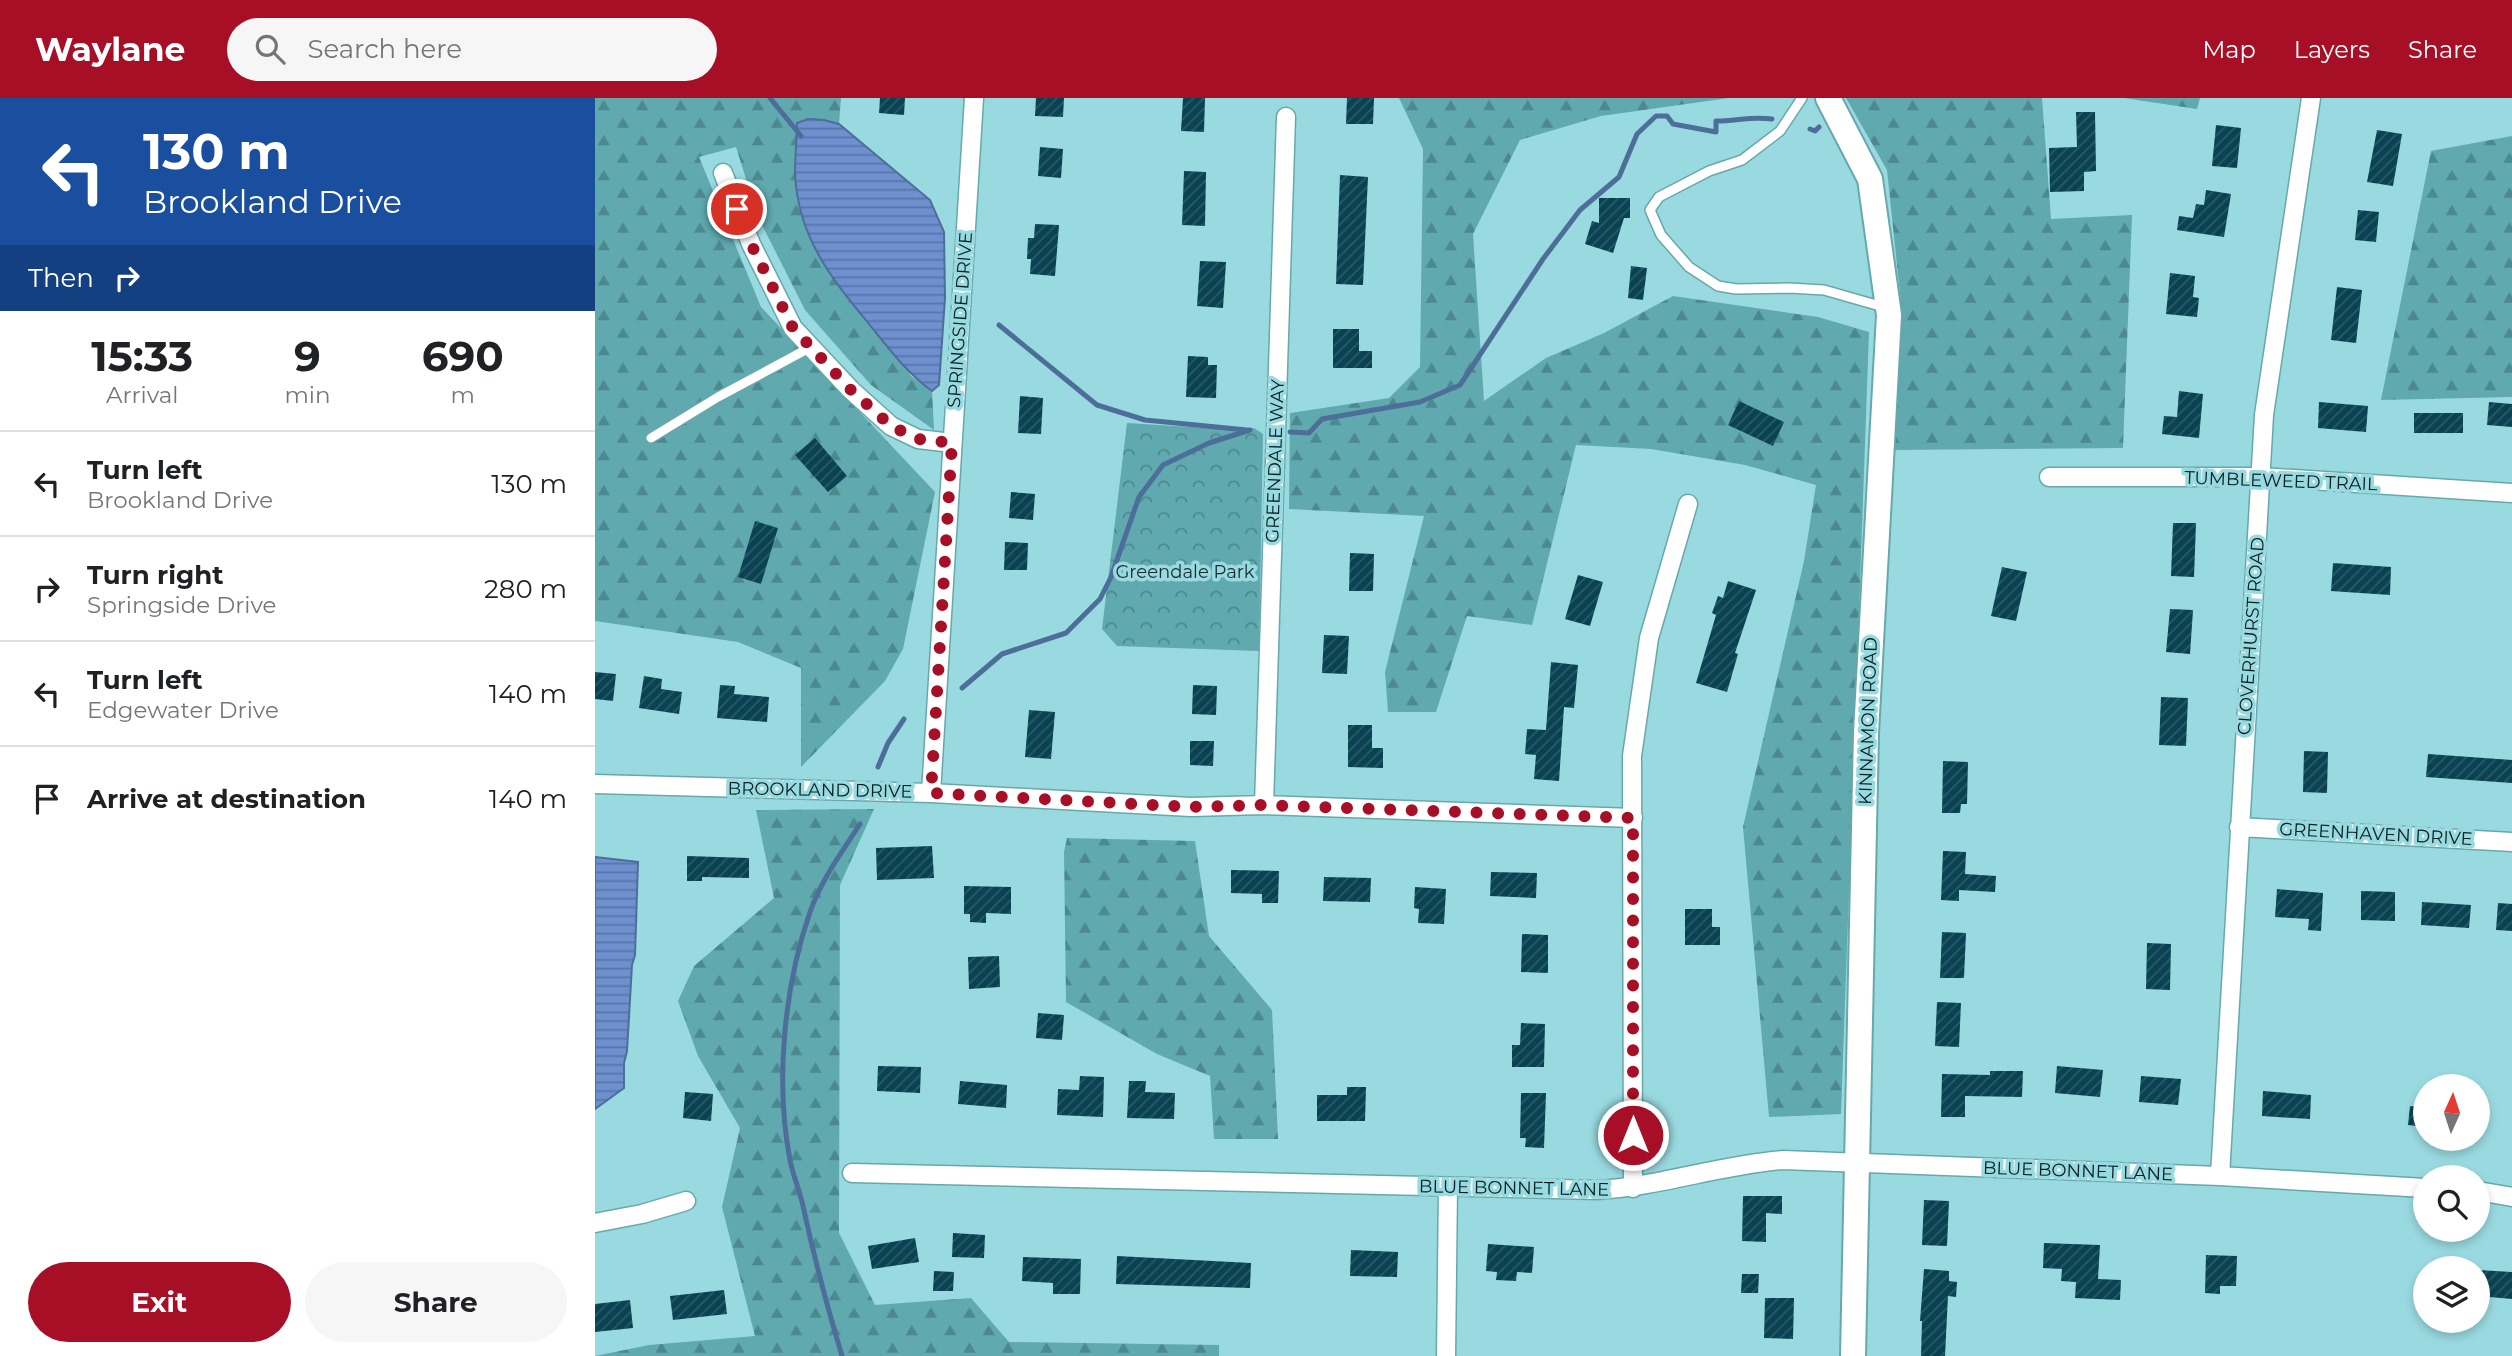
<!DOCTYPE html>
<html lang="en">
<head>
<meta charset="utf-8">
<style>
  :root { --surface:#fff; --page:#f6f6f6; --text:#202124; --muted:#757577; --line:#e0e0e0; --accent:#a70f26 }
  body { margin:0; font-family:Montserrat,sans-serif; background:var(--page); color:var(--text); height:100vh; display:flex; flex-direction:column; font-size:26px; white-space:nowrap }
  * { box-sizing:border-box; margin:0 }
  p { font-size:23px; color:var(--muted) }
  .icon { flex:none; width:38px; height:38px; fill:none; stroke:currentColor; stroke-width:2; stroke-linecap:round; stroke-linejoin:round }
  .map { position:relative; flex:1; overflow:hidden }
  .sheet { display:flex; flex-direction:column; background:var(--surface); width:595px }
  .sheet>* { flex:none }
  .top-card { background:#1a4fa0; color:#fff; overflow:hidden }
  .needle { width:46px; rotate:3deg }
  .controls { position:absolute; left:1818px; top:976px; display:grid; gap:14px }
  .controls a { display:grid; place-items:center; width:77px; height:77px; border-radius:50%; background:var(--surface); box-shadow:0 4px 10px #0003; font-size:35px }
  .pin { position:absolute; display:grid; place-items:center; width:60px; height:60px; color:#fff; margin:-30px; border:4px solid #fff; border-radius:50%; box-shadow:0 2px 7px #0007 }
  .me { position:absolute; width:77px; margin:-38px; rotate:0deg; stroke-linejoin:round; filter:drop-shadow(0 0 5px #0008) }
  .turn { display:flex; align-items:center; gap:24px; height:147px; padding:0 28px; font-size:32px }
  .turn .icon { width:91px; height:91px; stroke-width:2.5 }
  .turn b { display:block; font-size:49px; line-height:60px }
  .then { display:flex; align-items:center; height:66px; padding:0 28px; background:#0003; gap:14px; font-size:26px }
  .eta { display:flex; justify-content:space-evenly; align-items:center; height:119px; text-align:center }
  .eta b { font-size:42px; font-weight:700; line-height:49px }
  .button { display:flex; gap:14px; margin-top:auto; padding:14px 28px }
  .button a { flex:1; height:80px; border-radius:42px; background:var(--accent); color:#fff; font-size:28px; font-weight:700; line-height:80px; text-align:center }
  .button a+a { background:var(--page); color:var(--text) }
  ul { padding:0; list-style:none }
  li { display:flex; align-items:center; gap:21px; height:105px; padding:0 28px; border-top:2px solid var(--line) }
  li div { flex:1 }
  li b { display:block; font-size:26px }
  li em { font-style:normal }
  header { display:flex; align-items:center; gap:42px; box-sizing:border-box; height:98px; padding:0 35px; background:var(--accent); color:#fff }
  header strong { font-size:33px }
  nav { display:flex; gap:38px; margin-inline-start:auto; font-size:24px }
  .search { width:490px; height:63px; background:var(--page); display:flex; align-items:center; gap:18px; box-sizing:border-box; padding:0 24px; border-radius:38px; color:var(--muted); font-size:26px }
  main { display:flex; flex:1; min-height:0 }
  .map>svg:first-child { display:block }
  .forest { fill:url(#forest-firs) }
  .park { fill:url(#park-crowns) }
  .water { fill:url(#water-rules); stroke:#4e6e9a; stroke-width:2 }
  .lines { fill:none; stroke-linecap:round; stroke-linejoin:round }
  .stream { stroke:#4e6e9a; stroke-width:5 }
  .building { fill:url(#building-hatch) }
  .service-casing { stroke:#67a8ad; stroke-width:12 }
  .minor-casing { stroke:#67a8ad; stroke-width:21 }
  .secondary-casing { stroke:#67a8ad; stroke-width:28 }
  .service { stroke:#fff; stroke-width:9 }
  .minor { stroke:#fff; stroke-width:18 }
  .secondary { stroke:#fff; stroke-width:24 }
  .route { stroke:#a70f26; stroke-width:12; stroke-dasharray:0 21.6 }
  .labels { text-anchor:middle; stroke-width:7; stroke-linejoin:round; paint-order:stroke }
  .street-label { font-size:18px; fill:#041f21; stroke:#99dae0 }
  .park-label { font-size:18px; fill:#1a2e30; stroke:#99dae0 }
</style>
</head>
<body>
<header>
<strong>Waylane</strong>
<div class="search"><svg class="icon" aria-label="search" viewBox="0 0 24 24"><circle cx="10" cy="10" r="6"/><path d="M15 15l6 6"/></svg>Search here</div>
<nav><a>Map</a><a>Layers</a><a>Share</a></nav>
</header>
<main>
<section class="sheet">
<div class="top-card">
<div class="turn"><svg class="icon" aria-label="left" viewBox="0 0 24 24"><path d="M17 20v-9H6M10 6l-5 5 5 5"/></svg><div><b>130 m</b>Brookland Drive</div></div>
<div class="then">Then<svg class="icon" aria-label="right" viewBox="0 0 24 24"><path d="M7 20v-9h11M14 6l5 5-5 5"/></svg></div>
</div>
<div class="eta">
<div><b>15:33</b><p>Arrival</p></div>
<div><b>9</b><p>min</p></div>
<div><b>690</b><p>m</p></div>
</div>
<ul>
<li><svg class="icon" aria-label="left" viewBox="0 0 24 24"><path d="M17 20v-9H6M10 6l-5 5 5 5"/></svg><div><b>Turn left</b><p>Brookland Drive</p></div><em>130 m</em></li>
<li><svg class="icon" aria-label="right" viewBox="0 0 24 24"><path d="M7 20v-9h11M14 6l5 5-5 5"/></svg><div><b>Turn right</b><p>Springside Drive</p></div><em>280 m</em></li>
<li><svg class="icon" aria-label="left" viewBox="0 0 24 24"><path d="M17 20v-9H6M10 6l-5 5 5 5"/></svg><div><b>Turn left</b><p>Edgewater Drive</p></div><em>140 m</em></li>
<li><svg class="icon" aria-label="arrive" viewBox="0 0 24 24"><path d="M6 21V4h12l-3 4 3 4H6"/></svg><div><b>Arrive at destination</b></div><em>140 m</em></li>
</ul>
<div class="button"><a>Exit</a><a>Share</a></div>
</section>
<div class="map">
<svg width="1917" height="1258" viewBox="0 0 1917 1258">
  <defs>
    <pattern id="forest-firs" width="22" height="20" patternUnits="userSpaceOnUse" patternTransform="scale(1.75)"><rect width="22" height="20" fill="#5fa9af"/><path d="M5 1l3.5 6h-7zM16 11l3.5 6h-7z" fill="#4c898e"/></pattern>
    <pattern id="park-crowns" width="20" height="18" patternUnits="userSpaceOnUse" patternTransform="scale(1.75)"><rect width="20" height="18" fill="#5fa9af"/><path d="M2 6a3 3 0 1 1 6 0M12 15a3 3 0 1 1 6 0" fill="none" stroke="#4c898e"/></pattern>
    <pattern id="water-rules" width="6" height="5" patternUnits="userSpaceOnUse" patternTransform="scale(1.75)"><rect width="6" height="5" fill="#6e90ce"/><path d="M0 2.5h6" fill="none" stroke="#5875a7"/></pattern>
    <pattern id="building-hatch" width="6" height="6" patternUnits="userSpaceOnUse" patternTransform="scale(1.75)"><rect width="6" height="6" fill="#094252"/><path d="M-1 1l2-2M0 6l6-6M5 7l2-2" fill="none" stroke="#2b5a67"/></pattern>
  </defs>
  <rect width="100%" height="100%" fill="#99dae0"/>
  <path class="forest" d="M0,0H246L244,26L229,22L202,26L200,77L316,278L337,293L339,332L276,287L210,212L163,119L141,49L104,59L166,209L340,394L308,551L290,583L206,669V570L143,544L0,523Z
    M804,0H1134L1006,18L925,42L878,136L889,303L951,260L1009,235L1078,198L1223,219L1274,234L1246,1016L1174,1019L1148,729L1209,463L1221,387L1150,367L1056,351L981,347L937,527L872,518L841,614H793L790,574L829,418L694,411L695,315L794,300L825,269L828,51Z
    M1251,0H1447L1456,121L1537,117L1528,350L1295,352L1306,205L1292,72Z
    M1529,0H1605L1602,11Z
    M1917,38V299L1786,302L1836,53Z
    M279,711L245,787L244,1135L280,1207L376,1200L414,1244L624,1247V1258H0L54,1247L160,1238L127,1109L145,1030L103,958L83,903L99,868L179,800L161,712Z
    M472,740L600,743L614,838L677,912L683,1041H619L615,978L562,956L471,904L469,754Z"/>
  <path class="park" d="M532,325L612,330H659L668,336L664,553L522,548L507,531Z"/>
  <path class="water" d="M213,21L229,22L244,26L335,102L349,134L350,200L344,287L337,293C311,274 294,251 274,226C236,180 202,138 200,74C200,58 202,42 202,25Z
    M0,759L43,764L40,857L37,867L32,953L29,965V990L0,1011Z"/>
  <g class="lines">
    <path class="stream" d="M175,0L206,38
      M1215,31L1220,33L1224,29
      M404,227L502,307L550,322L652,332
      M695,334L714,335L727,321L825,304L865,287L948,161L985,112L1024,79L1042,36L1061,18H1072L1078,26L1121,34V23C1142,23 1156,18 1177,21
      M367,590L407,556L471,535L505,501L516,479L544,399L568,367L614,345L655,332
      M283,669L293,645L309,621
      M247,1258C232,1208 219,1159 208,1108C205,1093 198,1078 195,1062C180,984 189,889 215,814C226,782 247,754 265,726"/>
  </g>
  <path class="building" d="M285,0H310L309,17L284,15Z
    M441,0H469L468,19L440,18Z
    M588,0H610L609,34L586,33Z
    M752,0H779L778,26H751Z
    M1481,14H1500L1501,73L1489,74V93L1455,94L1454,50L1482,49Z
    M1621,27L1646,30L1642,70L1617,68Z
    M1782,32L1807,36L1798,88L1772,84Z
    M445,49L468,51L466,80L443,78Z
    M589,73L611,74L610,128L587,127Z
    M745,77L773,79L768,187L741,186Z
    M1611,92L1636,96L1629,139L1582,132L1584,118L1598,120L1601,106L1609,107Z
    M1004,100H1035V120H1029L1018,155L990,146L997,123L1004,125Z
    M1763,112L1784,114L1781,144L1760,142Z
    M440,126L464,127L460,178L435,176L436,161H432L433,140H439Z
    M605,163L631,164L628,210L602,208Z
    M1036,168L1052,170L1048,202L1033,200Z
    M1575,175L1600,178L1598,199L1604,200L1602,219L1571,216Z
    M1742,189L1767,192L1761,245L1736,242Z
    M738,231H764V253H777V270H738Z
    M593,258L613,259V267H622L621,300L591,299Z
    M1584,293L1608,296L1604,340L1567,336L1569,318L1582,319Z
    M425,298L448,300L446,336L423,335Z
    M1144,303L1189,324L1178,348L1133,327Z
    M1724,304L1773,308L1771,334L1723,330Z
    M1894,304L1917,306V329L1892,327Z
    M1819,315H1868V335H1819Z
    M220,340L252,378L233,394L200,357Z
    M416,394L440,396L438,422L414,420Z
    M160,423L183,430L166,486L143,479Z
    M1578,425H1601L1599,479L1576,478Z
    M410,444L433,445L432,472H409Z
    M755,455L779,456L778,493H754Z
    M1738,465L1796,469L1795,497L1736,493Z
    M1407,469L1432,474L1421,523L1396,518Z
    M983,477L1008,484L995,528L970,521Z
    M1133,483L1161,492L1140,555L1143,556L1132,594L1101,585L1121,517L1117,515L1123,498L1128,500Z
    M1575,511L1598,512L1595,556L1571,554Z
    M729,537L754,538L752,576L727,575Z
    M956,564L983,567L979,610L969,609L964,683L939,681L941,657L930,656L932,631L951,632Z
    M0,574L21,576L18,603L0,601Z
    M49,578L67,581L66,591L87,594L84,616L44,610Z
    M125,587L140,588L139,596L174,599L172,624L122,620Z
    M598,587L622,588L621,617L597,616Z
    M1566,599L1593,600L1591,648L1564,647Z
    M434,612L460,614L456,661L430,659Z
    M753,627H777V650H788V670L753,669Z
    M595,643H619L618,668L595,667Z
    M1709,653L1733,654L1732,695L1708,694Z
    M1833,656L1917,662V685L1831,679Z
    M1348,663L1373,664L1372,706H1366L1365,715H1347Z
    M337,748L339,780L282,782L281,750Z
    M1348,753L1371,754L1370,776L1401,778L1400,794L1364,792V803L1346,802Z
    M92,758L154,760V780L107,779V783H92Z
    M636,772L684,773L683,805H667V796L636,795Z
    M896,774L942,775L941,800L895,798Z
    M729,779L776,780L775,804L728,803Z
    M369,788L416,789V816L391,815V825L375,824V816H369Z
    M820,789L851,791L849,826L823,825L824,811L819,810Z
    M1682,791L1728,795L1726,833L1713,832L1714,821L1680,819Z
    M1766,793L1800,794V823L1766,822Z
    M1827,804L1876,807L1874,830L1826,827Z
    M1903,805L1917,806V833L1901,832Z
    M1090,811H1117V829H1125V847H1090Z
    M1347,834L1371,835L1369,880H1345Z
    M927,836L953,837V875L926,874Z
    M1552,845L1576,846L1575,892L1551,891Z
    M404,858L405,889L374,891L373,859Z
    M1342,904L1366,905L1364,949L1340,948Z
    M443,915L469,917L467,942L441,940Z
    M926,925L950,926L949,969H917V947H925Z
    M283,968L326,969L325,995L282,993Z
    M1462,968L1508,972L1505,999L1460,995Z
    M1395,973H1428L1427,999L1370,998V1019H1346L1347,976L1395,977Z
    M485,978L509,979L508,1019L462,1017L463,991L484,992Z
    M1546,978L1586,981L1583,1007L1544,1004Z
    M365,983L412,987L411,1010L363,1006Z
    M534,983H551L550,994L580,995L579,1021L532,1020Z
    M752,989H771L770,1023H722V997H752Z
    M1668,993L1716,997L1715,1021L1667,1018Z
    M90,994L118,996L116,1023L88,1020Z
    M926,995H951L949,1050L930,1049L931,1040H925Z
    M1815,1008L1830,1009V1029L1813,1027Z
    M1148,1098H1187V1116L1171,1115V1144L1147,1143Z
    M1329,1102L1354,1103L1352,1148L1327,1147Z
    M358,1135L390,1137L389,1160L357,1159Z
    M320,1140L324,1164L277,1171L273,1148Z
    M1449,1145L1505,1147L1503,1181L1526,1182L1525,1202L1480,1200L1481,1184L1466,1183L1467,1171L1448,1170Z
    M893,1146L939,1149L937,1175L922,1174L921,1183L901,1182L902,1174L891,1173Z
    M756,1152L803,1154L802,1179L755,1178Z
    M1611,1157L1642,1158L1641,1188H1625V1196L1610,1195Z
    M522,1158L656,1165L655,1190L521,1186Z
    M428,1159L486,1161L485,1196H458V1185L427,1183Z
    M1329,1171L1354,1173V1183L1362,1184L1361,1199L1353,1198L1350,1258H1326L1327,1223H1325Z
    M1883,1172L1917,1174V1201L1883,1198Z
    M339,1173L359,1174L358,1193H338Z
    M1147,1176H1164L1163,1195H1146Z
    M129,1192L132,1216L78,1222L75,1198Z
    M1170,1200H1199L1198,1241L1169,1240Z
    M35,1202L38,1230L0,1234V1206Z"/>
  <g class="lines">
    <defs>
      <path id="service" d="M1207,0L1185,33L1147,62L1114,73L1064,99L1055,112L1066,137L1094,169L1123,188L1141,191L1194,190L1229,192L1292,210
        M56,340L123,299L216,249"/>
      <path id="minor" d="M128,75L156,146L198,230L256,292L296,328L323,341L357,345
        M1454,379H1666L1917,395
        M0,686L336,695L596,709L669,707L1038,720
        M336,695L379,0
        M669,707L691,19
        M1644,729L1917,744
        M257,1075L1003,1092C1066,1088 1125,1067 1188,1062L1625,1078L1830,1090
        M1625,1078L1669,317L1716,0
        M1038,1090L1037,658L1054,540L1093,406
        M1883,1093L1917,1099
        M0,1125L47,1116L91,1103
        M851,1258L853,1089"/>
      <path id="secondary" d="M1233,0L1275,81L1294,217L1271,635L1258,1258"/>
    </defs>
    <use href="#service" class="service-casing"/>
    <use href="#minor" class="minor-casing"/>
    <use href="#secondary" class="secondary-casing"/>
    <use href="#service" class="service"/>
    <use href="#minor" class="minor"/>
    <use href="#secondary" class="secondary"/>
  </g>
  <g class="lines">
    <path class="route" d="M142,111L156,146L198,230L256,292L296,328L323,341L357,345L336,695L596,709L669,707L1038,720V1037"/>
  </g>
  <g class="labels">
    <g class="street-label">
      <text transform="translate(365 222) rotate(-86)" y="6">SPRINGSIDE DRIVE</text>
      <text transform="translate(680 363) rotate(-88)" y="6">GREENDALE WAY</text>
      <text transform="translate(1686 383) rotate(2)" y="6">TUMBLEWEED TRAIL</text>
      <text transform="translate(1656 538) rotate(-86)" y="6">CLOVERHURST ROAD</text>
      <text transform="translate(1273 623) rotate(-88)" y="6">KINNAMON ROAD</text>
      <text transform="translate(225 692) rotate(1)" y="6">BROOKLAND DRIVE</text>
      <text transform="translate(1781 736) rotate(3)" y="6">GREENHAVEN DRIVE</text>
      <text transform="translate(1483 1073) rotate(2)" y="6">BLUE BONNET LANE</text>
      <text transform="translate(919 1090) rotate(1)" y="6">BLUE BONNET LANE</text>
    </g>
    <g class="park-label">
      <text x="590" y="480">Greendale Park</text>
    </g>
  </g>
</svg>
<div class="controls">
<a><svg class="needle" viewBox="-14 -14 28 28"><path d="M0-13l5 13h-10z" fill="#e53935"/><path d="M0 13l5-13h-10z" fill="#757577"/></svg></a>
<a><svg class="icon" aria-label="search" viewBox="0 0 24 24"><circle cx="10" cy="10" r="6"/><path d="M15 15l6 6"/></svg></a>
<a><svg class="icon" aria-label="layers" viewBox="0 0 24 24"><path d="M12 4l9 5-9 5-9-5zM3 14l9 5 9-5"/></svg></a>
</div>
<div class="pin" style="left:142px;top:111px;background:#d93025"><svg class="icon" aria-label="arrive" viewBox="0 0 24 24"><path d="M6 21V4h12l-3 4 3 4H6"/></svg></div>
<svg class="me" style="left:1038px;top:1037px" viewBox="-20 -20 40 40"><circle r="17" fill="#a70f26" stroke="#fff" stroke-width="3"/><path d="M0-11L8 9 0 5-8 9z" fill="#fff"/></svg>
</div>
</main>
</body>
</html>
